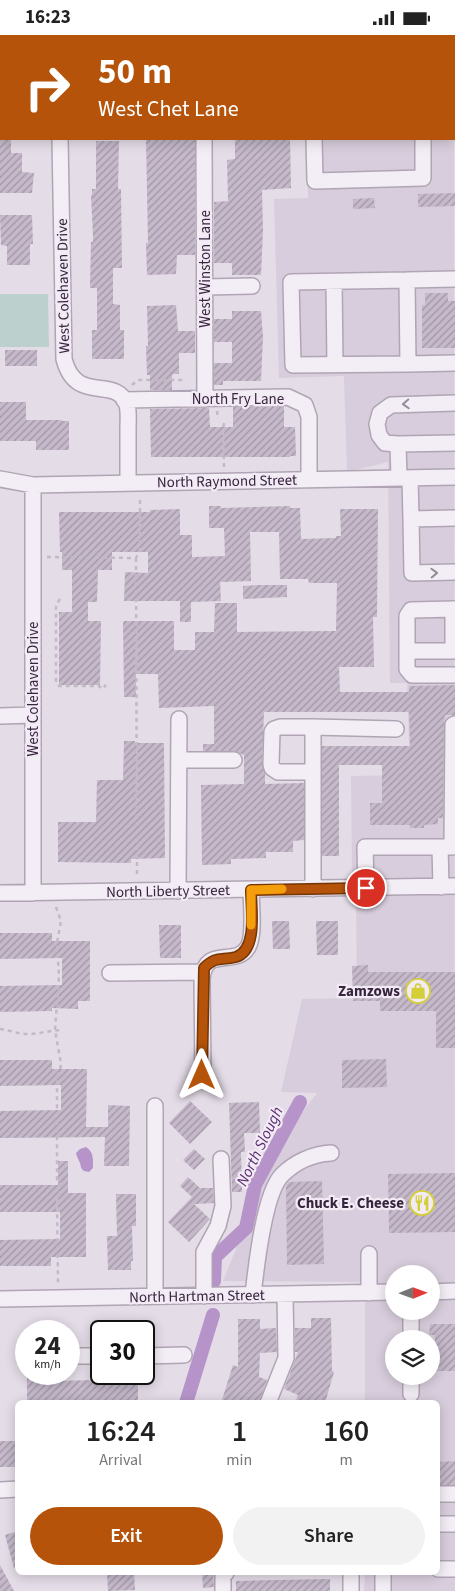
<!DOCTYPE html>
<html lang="en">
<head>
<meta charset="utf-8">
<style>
  :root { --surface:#fff; --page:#f2f2f2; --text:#222; --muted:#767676; --accent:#b45309 }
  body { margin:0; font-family:"Source Sans 3",sans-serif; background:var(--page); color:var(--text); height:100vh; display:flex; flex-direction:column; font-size:19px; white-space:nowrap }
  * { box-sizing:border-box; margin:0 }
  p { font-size:16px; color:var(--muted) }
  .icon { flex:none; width:28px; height:28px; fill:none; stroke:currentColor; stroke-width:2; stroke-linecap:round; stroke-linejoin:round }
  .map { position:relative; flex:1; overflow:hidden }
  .details { position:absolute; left:15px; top:1365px; width:425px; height:175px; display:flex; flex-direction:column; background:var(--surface); border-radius:8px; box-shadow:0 2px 12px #0003 }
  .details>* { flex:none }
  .guide { position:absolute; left:0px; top:0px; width:455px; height:105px; box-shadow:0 2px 12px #0003; background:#b45309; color:#fff; overflow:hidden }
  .needle { width:32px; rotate:89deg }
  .tools { position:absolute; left:385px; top:1230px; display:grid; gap:10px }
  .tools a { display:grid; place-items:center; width:55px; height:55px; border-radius:50%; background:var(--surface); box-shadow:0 2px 12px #0003; font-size:25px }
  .speed { position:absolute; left:15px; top:1285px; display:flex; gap:10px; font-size:25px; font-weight:700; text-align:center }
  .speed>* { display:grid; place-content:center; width:65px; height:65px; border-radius:50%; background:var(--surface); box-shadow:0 2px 12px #0003; line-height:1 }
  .speed small { font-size:12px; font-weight:400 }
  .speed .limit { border:2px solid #111; border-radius:8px; background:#fff; color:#111 }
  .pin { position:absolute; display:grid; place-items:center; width:42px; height:42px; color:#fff; margin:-21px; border:2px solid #fff; border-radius:50%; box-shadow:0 1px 5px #0007 }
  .me { position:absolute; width:55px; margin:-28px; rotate:0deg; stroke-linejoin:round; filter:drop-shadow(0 0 4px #0008) }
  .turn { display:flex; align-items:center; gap:18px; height:105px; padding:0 15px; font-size:22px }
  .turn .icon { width:65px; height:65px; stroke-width:2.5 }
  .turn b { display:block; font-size:35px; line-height:42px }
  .eta { display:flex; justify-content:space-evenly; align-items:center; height:85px; text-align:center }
  .eta b { font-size:30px; font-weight:600; line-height:35px }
  .action { display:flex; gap:10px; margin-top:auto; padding:10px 15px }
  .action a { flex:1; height:58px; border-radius:30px; background:var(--accent); color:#fff; font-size:20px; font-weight:600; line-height:58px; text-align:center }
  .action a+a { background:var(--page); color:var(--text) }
  .status { display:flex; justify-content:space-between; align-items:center; height:35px; padding:0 25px; background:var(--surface); direction:ltr }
  .status svg { height:14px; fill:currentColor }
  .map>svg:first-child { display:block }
  .built { fill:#d8cddc; fill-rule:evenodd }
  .park { fill:#bcd1ce }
  .water { fill:#b694c9 }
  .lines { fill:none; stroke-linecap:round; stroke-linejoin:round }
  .canal { stroke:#b694c9; stroke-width:14 }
  .building { fill:url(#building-hatch) }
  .minor-casing { stroke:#b0a5b4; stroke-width:18 }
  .path { stroke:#c2bac5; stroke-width:2.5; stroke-dasharray:4 4; stroke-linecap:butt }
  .minor { stroke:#f3eef5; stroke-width:15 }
  .oneway { stroke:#958a99 }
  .route-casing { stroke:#753606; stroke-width:12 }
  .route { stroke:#b45309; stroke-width:9 }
  .slow { stroke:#f59e0b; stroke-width:9 }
  .labels { text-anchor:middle; stroke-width:4.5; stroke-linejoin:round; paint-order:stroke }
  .street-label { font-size:15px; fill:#37253d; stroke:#f2ebf5 }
  .poi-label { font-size:15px; font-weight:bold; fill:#37253d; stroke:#f2ebf5; text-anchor:end }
  .water-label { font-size:16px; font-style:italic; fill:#5c2d73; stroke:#f2ebf5 }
</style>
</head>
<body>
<div class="status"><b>16:23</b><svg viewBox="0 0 49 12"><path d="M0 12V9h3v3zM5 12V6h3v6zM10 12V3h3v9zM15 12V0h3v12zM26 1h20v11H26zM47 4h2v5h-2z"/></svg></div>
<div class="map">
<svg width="455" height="1556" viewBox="0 0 455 1556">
  <defs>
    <pattern id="building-hatch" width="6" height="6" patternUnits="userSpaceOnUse" patternTransform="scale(1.25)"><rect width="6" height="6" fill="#c5b9ca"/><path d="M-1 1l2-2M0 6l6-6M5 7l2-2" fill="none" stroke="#a196a5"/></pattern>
  </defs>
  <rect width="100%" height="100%" fill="#e4dce7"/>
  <path class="built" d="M454,38L455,1556H364L365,1538H438V1368L365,1367V1247L223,1246L280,1106L317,1058L281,1057L302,964L357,963L356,868L352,837L351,741L410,740L407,648H390L388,427L347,437L344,341L279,343L274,164L308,163L307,104H454ZM394,1239H431V1276H394ZM394,1304H431V1341H394Z"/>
  <path class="park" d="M0,259H48L49,312H0Z"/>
  <path class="water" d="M86,1112C94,1117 93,1124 93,1133L89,1137L84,1136L81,1133C81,1127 77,1124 76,1118L80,1114Z"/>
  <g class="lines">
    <path class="canal" d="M214,1246L215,1222L246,1193L255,1150L300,1067
      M186,1368L213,1280"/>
  </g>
  <path class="building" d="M0,104H11V118H22V137L34,138L32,158H0Z
    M146,104H195V220H177L176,239L147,240L146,208H148Z
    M290,104L291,153L262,155L263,195L261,240H232V228H214V167L228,166L227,125L235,124V105Z
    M96,106H119L118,154H121L122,233H113V269L120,270V295H124V324H92V295H97V253H90L91,207H93V201L91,160H92V154H96Z
    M455,158V171L418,172V159Z
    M374,163L375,173L353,174V164Z
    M0,180H32L33,209H30V230H7V211L1,210Z
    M425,258H448V266H455V313H422V270H425Z
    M176,270L178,296H195V318H179V339H173L172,341V355H150V340H147L146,311H148L147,271Z
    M232,276H261L263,302L261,346H223V350H214V328H232V307H214V284H232Z
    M5,315H37V331H5Z
    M0,367H26V385H62V386H69V415H36V406H0Z
    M284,371V392H295L296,421H290V422H151L150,374L209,373L210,392H233V372Z
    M209,471H221V473L290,471V473H300L301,504L336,503V501H341L340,474H378L377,582H373L374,632H339L340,657H409V651L455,650V680H445L444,690L443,783H438V789L424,790V793H410V790H370V768H382V730H339V821H322V711H410L409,677H264L262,729L265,738V749L304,748V805L293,806V817H266V823L231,824V829L202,830L201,750L244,749V720L234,716H203V709H214V671L159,673L158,639H136V662H124L123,588L124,586H174V615H195V597H214L215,568H237V597L336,596L337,548H309L308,544H280L279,497H250L251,546L220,547L221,566L191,567V587H180V566H124L125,537L148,538V517H112V535H98L97,567H88V586H101L100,650H59V577H72V535H62V517H60L59,477H150V475L180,474V500H192V522L225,521L224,493H209Z
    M259,550H287V562L243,564V551Z
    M124,706H135V708H164L165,823L131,824V828L58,827V787H96L97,745H123Z
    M272,886H289L290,914H273Z
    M316,886H338V920H317Z
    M159,890H181V923H160Z
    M0,898H52V906H90V966H78V974L52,973V976L0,977V951L62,950V923L0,924Z
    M368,930V937H455V1013H436V976H380V966H353L352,931Z
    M386,1024L387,1052L342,1053V1025Z
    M0,1025H52V1034H87L86,1092H108V1070L130,1071L129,1131H104L105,1102L0,1103V1076L61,1075V1050L0,1051Z
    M190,1066L212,1087L190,1109L169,1088Z
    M259,1067L260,1098H244L245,1117H241L242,1157H232L229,1068Z
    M194,1114L205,1124L194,1135L183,1125Z
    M58,1126H68V1158H86V1222H51V1231H0V1205L60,1204V1177H0V1150H58Z
    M455,1138V1197L389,1198L388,1139Z
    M188,1142L200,1153H213L214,1168L194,1169L210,1184L189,1207L168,1187L192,1162L180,1151Z
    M322,1146L324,1229L287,1230L286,1151L289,1147Z
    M116,1159H136V1191H132L133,1226H131V1235H108L107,1201H117Z
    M311,1283H331L332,1336L334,1337L325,1368H295L298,1360L284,1354L298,1317H295V1293H311Z
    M238,1284H260V1294L276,1293L277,1317L260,1318L259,1342L267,1345L259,1368H221L233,1330L238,1332Z
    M430,1289H455V1336H435V1300H429Z
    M27,1339H54V1346L138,1344V1368H27Z
    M0,1406H18V1432H0Z
    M455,1426V1450H438V1427Z
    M18,1496V1533H14L5,1500Z
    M0,1530L14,1556H0Z
    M107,1538H134L135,1555L108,1556Z
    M202,1538H213L214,1552L203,1553Z
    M330,1544V1556H236V1546Z"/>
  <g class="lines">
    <defs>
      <path id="minor" d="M54,0V1
        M131,0V1
        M454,29H455
        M0,34H1
        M454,64H455
        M60,104L64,324C76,371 116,339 127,370C129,377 128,386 128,393C128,412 128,430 128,448
        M204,104L205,364
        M314,104L315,146L423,143V104
        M455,244L407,245L408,329L455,328
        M407,245L291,247L293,330L408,329
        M334,247L335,329
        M205,252L252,251
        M124,365L288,362L305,370L309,382V445
        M455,368L391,370L380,378L377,389L379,400L385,408L398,409L455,408
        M398,409L399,443
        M410,443L411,484
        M0,444L33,450L455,442
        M33,450V858
        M455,483L411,484L412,538L455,537
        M455,574L411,575L407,581V634L412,640H455
        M407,616H453V574
        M0,681L33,680
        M313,692H280L274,694L272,697L271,729L272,733L278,737H313
        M179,725H234
        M440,812L441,852
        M366,853L365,812H452L453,690L455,689
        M313,854V692L396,694
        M178,856L179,684
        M0,858L455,851
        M110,938L203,937
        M203,1040L202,944C206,909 236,933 248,912C255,900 251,869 251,855
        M369,1219V1258
        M431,1257L455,1256
        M253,1260C256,1233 264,1158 282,1140C295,1127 313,1119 331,1118
        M155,1261V1071
        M204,1261V1217L218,1191L223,1171L221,1124
        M0,1264L394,1257
        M411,1304V1276
        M76,1321H101
        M144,1321L184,1320
        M411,1359V1341
        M268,1368L286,1323L285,1259
        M0,1455L18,1454
        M438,1459H455
        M438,1489H455
        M438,1534H455
        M223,1556V1541L226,1538
        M351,1556V1538
        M383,1556V1538"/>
    </defs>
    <use href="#minor" class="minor-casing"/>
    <path class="path" d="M132,350L138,345H184
      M217,376L218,384
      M224,432L223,393L225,385
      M47,522L136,523L140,516V461
      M136,523L137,842
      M60,564L56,570V647L59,651H99L102,654L106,650
      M56,872L61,886L57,908L59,941L55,995L61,1029L60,1036L57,1041V1145L60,1148V1157L57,1163L58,1248
      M0,994C9,995 18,999 28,999C40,999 51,995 63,995"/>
    <use href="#minor" class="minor"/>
  </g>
  <defs><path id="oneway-chevron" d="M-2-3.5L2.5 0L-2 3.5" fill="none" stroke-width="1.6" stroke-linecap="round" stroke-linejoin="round" transform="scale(1.25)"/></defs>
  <g class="oneway">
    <use href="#oneway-chevron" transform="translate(406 369) rotate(177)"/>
    <use href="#oneway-chevron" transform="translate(434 538) rotate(-2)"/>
  </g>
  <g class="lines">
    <defs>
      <path id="route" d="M202,1040L204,933C217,920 221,926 236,922C258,915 251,873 251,855L366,853"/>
    </defs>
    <use href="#route" class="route-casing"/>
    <use href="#route" class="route"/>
    <path class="slow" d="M251,890V855L282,854"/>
  </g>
  <defs>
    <symbol id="shop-ring" viewBox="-11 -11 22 22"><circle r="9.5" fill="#f2ebf5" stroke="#d4cf38" stroke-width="1.5"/><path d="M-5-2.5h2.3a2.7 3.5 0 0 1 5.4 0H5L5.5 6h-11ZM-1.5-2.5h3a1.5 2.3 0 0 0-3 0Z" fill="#d4cf38"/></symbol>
    <symbol id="restaurant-ring" viewBox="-11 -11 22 22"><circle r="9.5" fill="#f2ebf5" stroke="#d4cf38" stroke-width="1.5"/><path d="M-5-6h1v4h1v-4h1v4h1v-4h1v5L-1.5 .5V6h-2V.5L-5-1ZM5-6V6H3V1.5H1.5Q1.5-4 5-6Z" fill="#d4cf38"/></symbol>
  </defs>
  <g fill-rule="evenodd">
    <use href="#shop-ring" x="404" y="942" width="28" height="28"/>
    <use href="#restaurant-ring" x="408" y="1154" width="28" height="28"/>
  </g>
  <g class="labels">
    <g class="street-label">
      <text transform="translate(205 234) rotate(-90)" y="5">West Winston Lane</text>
      <text transform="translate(63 251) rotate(-91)" y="5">West Colehaven Drive</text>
      <text x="238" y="369">North Fry Lane</text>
      <text transform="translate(227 446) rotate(-1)" y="5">North Raymond Street</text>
      <text transform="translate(33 654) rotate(-90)" y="5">West Colehaven Drive</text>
      <text transform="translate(168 856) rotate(-1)" y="5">North Liberty Street</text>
      <text transform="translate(197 1261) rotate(-1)" y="5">North Hartman Street</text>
    </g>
    <g class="poi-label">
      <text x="400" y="961">Zamzows</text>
      <text x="404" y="1173">Chuck E. Cheese</text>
    </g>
    <g class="water-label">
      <text transform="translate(259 1111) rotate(-64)" y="6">North Slough</text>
    </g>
  </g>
</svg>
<div class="tools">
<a><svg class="needle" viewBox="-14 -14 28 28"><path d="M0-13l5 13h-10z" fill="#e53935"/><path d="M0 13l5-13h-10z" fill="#767676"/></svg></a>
<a><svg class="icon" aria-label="layers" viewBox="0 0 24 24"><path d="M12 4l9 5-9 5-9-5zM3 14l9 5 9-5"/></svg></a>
</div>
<div class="speed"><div>24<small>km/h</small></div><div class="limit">30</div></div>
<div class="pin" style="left:366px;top:853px;background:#d93025"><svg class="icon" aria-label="arrive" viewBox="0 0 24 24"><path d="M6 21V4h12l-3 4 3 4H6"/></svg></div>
<svg class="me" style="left:202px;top:1040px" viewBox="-20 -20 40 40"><path d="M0-17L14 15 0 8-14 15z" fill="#b45309" stroke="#fff" stroke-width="4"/></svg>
<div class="guide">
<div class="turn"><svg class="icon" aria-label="right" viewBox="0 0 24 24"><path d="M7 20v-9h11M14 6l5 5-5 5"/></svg><div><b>50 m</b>West Chet Lane</div></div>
</div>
<section class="details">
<div class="eta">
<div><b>16:24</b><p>Arrival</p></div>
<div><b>1</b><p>min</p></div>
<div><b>160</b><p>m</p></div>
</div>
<div class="action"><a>Exit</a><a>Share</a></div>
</section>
</div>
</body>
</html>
